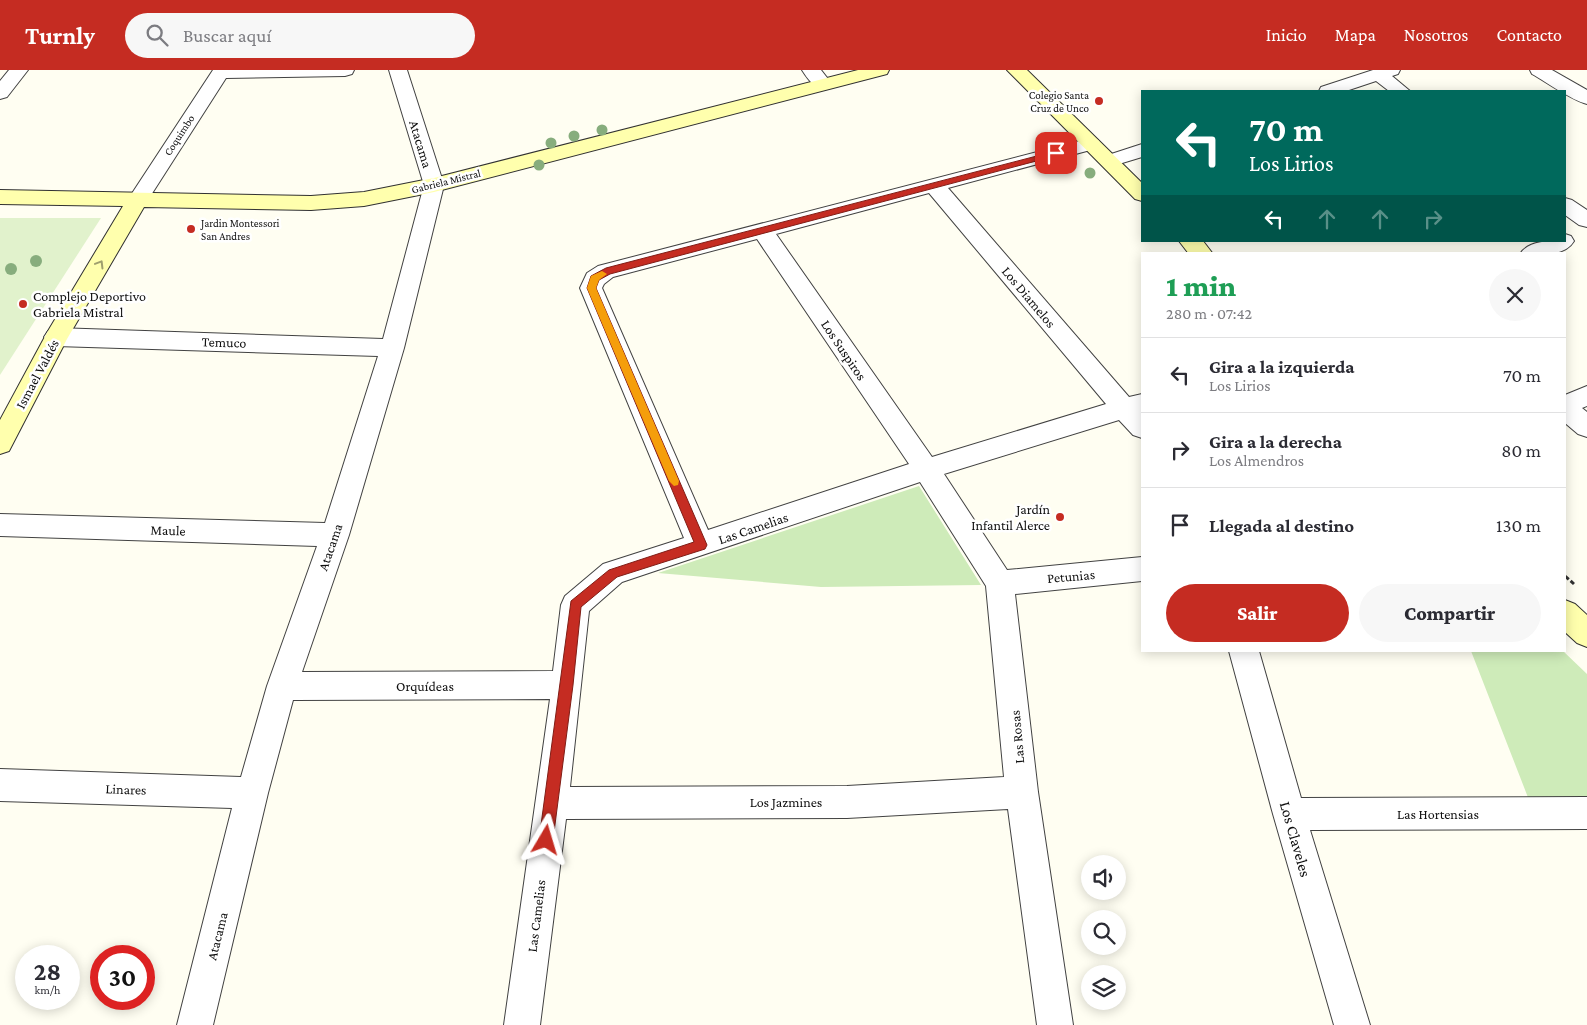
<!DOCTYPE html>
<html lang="es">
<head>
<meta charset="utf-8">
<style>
  :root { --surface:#fff; --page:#f7f7f7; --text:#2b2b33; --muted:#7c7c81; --line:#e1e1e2; --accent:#c52c22 }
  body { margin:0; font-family:"Crimson Pro",serif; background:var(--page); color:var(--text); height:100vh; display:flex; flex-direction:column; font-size:19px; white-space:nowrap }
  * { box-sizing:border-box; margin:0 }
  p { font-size:16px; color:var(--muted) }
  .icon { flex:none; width:28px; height:28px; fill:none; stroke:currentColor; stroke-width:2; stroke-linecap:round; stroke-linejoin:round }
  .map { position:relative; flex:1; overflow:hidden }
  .side { position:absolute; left:1141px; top:182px; width:425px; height:400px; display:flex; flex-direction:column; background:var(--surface); border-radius:0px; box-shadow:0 2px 12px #0003 }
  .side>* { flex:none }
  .banner { position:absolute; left:1141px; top:20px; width:425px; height:152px; border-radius:0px; box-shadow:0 2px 12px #0003; background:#00695c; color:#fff; overflow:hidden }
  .buttons { position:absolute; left:1081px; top:785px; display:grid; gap:10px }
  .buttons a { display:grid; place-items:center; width:45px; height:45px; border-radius:50%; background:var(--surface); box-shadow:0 2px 12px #0003; font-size:25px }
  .speed { position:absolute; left:15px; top:875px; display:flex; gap:10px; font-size:25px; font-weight:700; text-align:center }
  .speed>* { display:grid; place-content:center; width:65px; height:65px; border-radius:50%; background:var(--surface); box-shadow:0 2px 12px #0003; line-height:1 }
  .speed small { font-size:12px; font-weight:400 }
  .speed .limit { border:8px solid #d22; background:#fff; color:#111 }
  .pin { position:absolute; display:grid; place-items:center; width:42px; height:42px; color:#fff; margin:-21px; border-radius:10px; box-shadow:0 2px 8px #0006 }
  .me { position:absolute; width:55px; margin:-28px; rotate:7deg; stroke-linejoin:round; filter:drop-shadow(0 0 4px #0008) }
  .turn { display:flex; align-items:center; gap:18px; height:105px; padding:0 25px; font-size:22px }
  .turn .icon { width:65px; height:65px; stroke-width:2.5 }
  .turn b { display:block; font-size:35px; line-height:42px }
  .lanes { display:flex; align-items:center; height:48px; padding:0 25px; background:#0003; justify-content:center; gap:25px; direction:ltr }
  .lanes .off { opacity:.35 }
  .round { display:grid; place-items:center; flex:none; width:52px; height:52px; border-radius:26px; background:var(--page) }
  .summary { display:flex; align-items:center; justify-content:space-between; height:85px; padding:0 25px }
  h1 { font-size:30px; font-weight:800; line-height:38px; color:#1e9e55 }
  .primary-button { display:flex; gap:10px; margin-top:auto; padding:10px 25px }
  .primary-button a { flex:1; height:58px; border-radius:30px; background:var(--accent); color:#fff; font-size:20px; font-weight:800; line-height:58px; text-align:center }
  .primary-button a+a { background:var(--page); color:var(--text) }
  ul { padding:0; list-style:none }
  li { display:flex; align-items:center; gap:15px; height:75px; padding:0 25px; border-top:1px solid var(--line) }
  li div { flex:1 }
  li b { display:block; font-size:19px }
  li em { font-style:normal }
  header { display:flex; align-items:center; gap:30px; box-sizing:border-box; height:70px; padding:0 25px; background:var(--accent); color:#fff }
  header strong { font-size:24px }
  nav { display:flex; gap:28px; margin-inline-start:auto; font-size:18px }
  .search { width:350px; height:45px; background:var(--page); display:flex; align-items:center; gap:12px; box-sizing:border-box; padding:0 18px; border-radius:28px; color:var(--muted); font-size:19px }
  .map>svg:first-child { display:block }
  .green { fill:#ceebb9 }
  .pitch { fill:#e1f2cc }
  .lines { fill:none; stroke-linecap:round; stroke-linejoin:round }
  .street-casing { stroke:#424242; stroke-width:2 }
  .secondary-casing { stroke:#313131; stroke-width:2 }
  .path { stroke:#313131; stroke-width:3; stroke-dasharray:5 2.5; stroke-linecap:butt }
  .street { fill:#fff; fill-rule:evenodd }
  .secondary { fill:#ffffad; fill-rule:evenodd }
  .tree { fill:#87ad7d }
  .oneway { stroke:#9f9f6e }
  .route { fill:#c52c22; stroke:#801d16 }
  .slow { fill:#f59e0b }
  .poi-dot { fill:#c52c22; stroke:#fff; stroke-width:2 }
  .labels { text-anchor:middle; stroke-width:5; stroke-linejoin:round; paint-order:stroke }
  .far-poi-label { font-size:11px; fill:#0f0f0f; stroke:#fff; text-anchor:end }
  .far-street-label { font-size:11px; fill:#0f0f0f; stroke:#fff }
  .street-label { font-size:14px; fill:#0f0f0f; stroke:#fff }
  .poi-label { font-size:14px; fill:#0f0f0f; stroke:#fff; text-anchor:start }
  .near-street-label { font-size:16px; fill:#0f0f0f; stroke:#fff }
</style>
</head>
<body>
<header>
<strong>Turnly</strong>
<div class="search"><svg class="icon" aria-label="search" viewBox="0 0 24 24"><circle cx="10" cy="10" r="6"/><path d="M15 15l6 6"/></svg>Buscar aquí</div>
<nav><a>Inicio</a><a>Mapa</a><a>Nosotros</a><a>Contacto</a></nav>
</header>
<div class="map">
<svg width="1587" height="955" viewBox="0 0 1587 955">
  <rect width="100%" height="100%" fill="#fffef2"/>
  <path class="green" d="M919,416L981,515L821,517L658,503Z
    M1471,581H1563L1587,604V728L1529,730Z"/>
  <path class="pitch" d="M0,148H101L0,305Z"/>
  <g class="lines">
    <defs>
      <path id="street" d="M9,0H28L7,27L0,29V11Z
        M213,0H354L352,4L345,6L226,8L144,136L137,138L130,136L127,131Z
        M389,0H407L444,115L404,278L349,465L302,602L553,601L561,535L565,526L603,494L684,468L580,218L587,203L598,196L1091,68L1098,70L1101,74L1098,78L948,118L1129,327L1142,324V368L1133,365L1119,350L944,404L1007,500L1142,487V511L1015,524L1038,722L1073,955H1037L1008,739L847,748L566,749L540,955H504L550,629L293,630L268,723L213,955H177L232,738L0,731V699L241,707L267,616L317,476L0,466V444L325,453L378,286L56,276L48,273L44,267L48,261L56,258L383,269L424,115ZM929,123L1106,334L932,387L776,164ZM757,169L909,394L708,460L602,218L604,214L613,207ZM920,412L986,516L1004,707L847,716L570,717L589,541L622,512Z
        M802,0H821L832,14L830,18C816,21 809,11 802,0Z
        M1373,0H1400L1398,4L1392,6L1410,21H1389L1376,11L1346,21H1319L1321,17Z
        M1530,0H1552L1587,20V34C1571,30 1548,13 1532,4Z
        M1142,74V87L1109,97L1102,95L1099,91L1102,87Z
        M1565,128L1572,130L1587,140V157L1579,155L1565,145Z
        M1565,164L1571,166L1574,171C1564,188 1537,184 1520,184C1529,170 1550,171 1565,171Z
        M1587,316V336L1582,338L1587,342V367L1578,364L1565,353V325Z
        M1229,581H1259L1301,728L1587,727V759L1310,760L1370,955H1334L1273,744Z"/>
      <path id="secondary" d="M858,0H889L887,4L434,122L364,136L311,140L144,137L67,269L9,381L0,384V350L48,261L123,136L0,134V120L311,126L364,122L434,108Z
        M1007,0H1027L1142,113V131L1135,129Z
        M1179,171H1203L1213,184H1189Z
        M1565,530L1575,534L1587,545V577L1577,573L1565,562Z"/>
    </defs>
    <use href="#street" class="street-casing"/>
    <use href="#secondary" class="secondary-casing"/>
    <path class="path" d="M1565,506L1574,514"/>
    <use href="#street" class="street"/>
    <use href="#secondary" class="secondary"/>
  </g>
  <g class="tree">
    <circle cx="602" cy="60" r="5.5"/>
    <circle cx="574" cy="66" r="5.5"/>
    <circle cx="551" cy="73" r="5.5"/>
    <circle cx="539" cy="95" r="5.5"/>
    <circle cx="1090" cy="103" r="5.5"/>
    <circle cx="36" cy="191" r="6"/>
    <circle cx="11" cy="199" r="6"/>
  </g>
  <defs><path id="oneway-chevron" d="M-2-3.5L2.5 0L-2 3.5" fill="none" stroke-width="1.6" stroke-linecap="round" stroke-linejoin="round" transform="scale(1.25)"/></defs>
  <use class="oneway" href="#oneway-chevron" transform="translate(100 194) rotate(-59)"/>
  <path class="route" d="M1056,81L1060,83L1059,85L610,204L599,210L596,218L707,475L705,479L617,507L581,537L573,615L553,770L551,775L546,777L541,775L539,770L571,531L609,500L694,472L587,218L591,206L606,198Z"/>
  <path class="slow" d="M602,201L607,204L599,210L596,218L679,411L678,415L674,416L669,411L587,218L591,206Z"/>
  <g class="poi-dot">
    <circle cx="1099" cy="31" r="5"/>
    <circle cx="191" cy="159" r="5"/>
    <circle cx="23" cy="234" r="5"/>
    <circle cx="1060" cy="447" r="5"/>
  </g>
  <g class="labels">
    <g class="far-poi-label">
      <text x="1089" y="29">Colegio Santa<tspan x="1089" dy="13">Cruz de Unco</tspan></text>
      <text x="201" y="157" text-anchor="start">Jardin Montessori<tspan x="201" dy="13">San Andres</tspan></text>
    </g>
    <g class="far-street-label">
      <text transform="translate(179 65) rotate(-57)" y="4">Coquimbo</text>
      <text transform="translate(446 111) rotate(-14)" y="4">Gabriela Mistral</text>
    </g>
    <g class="street-label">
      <text transform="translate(421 74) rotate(73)" y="5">Atacama</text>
      <text transform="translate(1029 227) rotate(50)" y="5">Los Diamelos</text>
      <text transform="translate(224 272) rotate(2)" y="5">Temuco</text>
      <text transform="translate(844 280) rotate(56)" y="5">Los Suspiros</text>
      <text transform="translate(37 304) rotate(-62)" y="5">Ismael Valdés</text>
      <text transform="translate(753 458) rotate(-19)" y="5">Las Camelias</text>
      <text transform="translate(168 460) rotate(2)" y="5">Maule</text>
      <text transform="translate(330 477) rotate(-71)" y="5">Atacama</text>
      <text transform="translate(1071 506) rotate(-5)" y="5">Petunias</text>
      <text x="425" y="621">Orquídeas</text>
      <text transform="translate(1017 667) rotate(-95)" y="5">Las Rosas</text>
      <text transform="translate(126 719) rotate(2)" y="5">Linares</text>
      <text x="786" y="737">Los Jazmines</text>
      <text x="1438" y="749">Las Hortensias</text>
      <text transform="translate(536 846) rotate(-83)" y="5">Las Camelias</text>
      <text transform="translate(217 866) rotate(-76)" y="5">Atacama</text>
    </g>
    <g class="poi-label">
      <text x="33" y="231">Complejo Deportivo<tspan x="33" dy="16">Gabriela Mistral</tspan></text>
      <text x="1050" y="444" text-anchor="end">Jardín<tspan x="1050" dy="16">Infantil Alerce</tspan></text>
    </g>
    <g class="near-street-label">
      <text transform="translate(1296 769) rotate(74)" y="6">Los Claveles</text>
    </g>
  </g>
</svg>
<div class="buttons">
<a><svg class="icon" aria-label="sound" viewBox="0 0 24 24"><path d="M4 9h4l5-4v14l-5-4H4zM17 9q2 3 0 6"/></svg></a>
<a><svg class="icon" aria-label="search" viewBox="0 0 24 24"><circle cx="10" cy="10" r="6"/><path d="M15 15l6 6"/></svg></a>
<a><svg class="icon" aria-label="layers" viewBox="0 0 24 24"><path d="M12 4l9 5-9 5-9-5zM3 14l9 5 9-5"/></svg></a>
</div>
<div class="speed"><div>28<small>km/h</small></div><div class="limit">30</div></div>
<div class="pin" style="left:1056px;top:83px;background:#d93025"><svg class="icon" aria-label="arrive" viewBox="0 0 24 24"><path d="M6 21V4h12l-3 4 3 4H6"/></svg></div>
<svg class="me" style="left:546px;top:770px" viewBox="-20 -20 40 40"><path d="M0-17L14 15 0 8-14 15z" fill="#c52c22" stroke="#fff" stroke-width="4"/></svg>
<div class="banner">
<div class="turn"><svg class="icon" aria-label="left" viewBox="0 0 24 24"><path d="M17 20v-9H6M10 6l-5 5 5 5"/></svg><div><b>70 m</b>Los Lirios</div></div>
<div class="lanes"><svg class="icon" aria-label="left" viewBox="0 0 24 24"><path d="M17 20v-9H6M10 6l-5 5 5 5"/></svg><svg class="icon off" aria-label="ahead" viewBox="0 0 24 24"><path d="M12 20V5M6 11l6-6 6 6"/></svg><svg class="icon off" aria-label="ahead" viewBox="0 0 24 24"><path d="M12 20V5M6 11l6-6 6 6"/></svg><svg class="icon off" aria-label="right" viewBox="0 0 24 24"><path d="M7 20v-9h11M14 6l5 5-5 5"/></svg></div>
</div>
<section class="side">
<div class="summary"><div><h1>1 min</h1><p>280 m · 07:42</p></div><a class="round"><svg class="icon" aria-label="close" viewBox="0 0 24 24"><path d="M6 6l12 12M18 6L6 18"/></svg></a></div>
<ul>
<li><svg class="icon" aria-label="left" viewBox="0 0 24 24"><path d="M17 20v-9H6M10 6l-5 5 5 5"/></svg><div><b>Gira a la izquierda</b><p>Los Lirios</p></div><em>70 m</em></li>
<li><svg class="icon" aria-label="right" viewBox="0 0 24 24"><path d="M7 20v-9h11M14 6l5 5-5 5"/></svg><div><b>Gira a la derecha</b><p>Los Almendros</p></div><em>80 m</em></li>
<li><svg class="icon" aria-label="arrive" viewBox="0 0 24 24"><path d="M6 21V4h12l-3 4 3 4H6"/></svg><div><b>Llegada al destino</b></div><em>130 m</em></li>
</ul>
<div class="primary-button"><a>Salir</a><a>Compartir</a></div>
</section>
</div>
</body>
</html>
